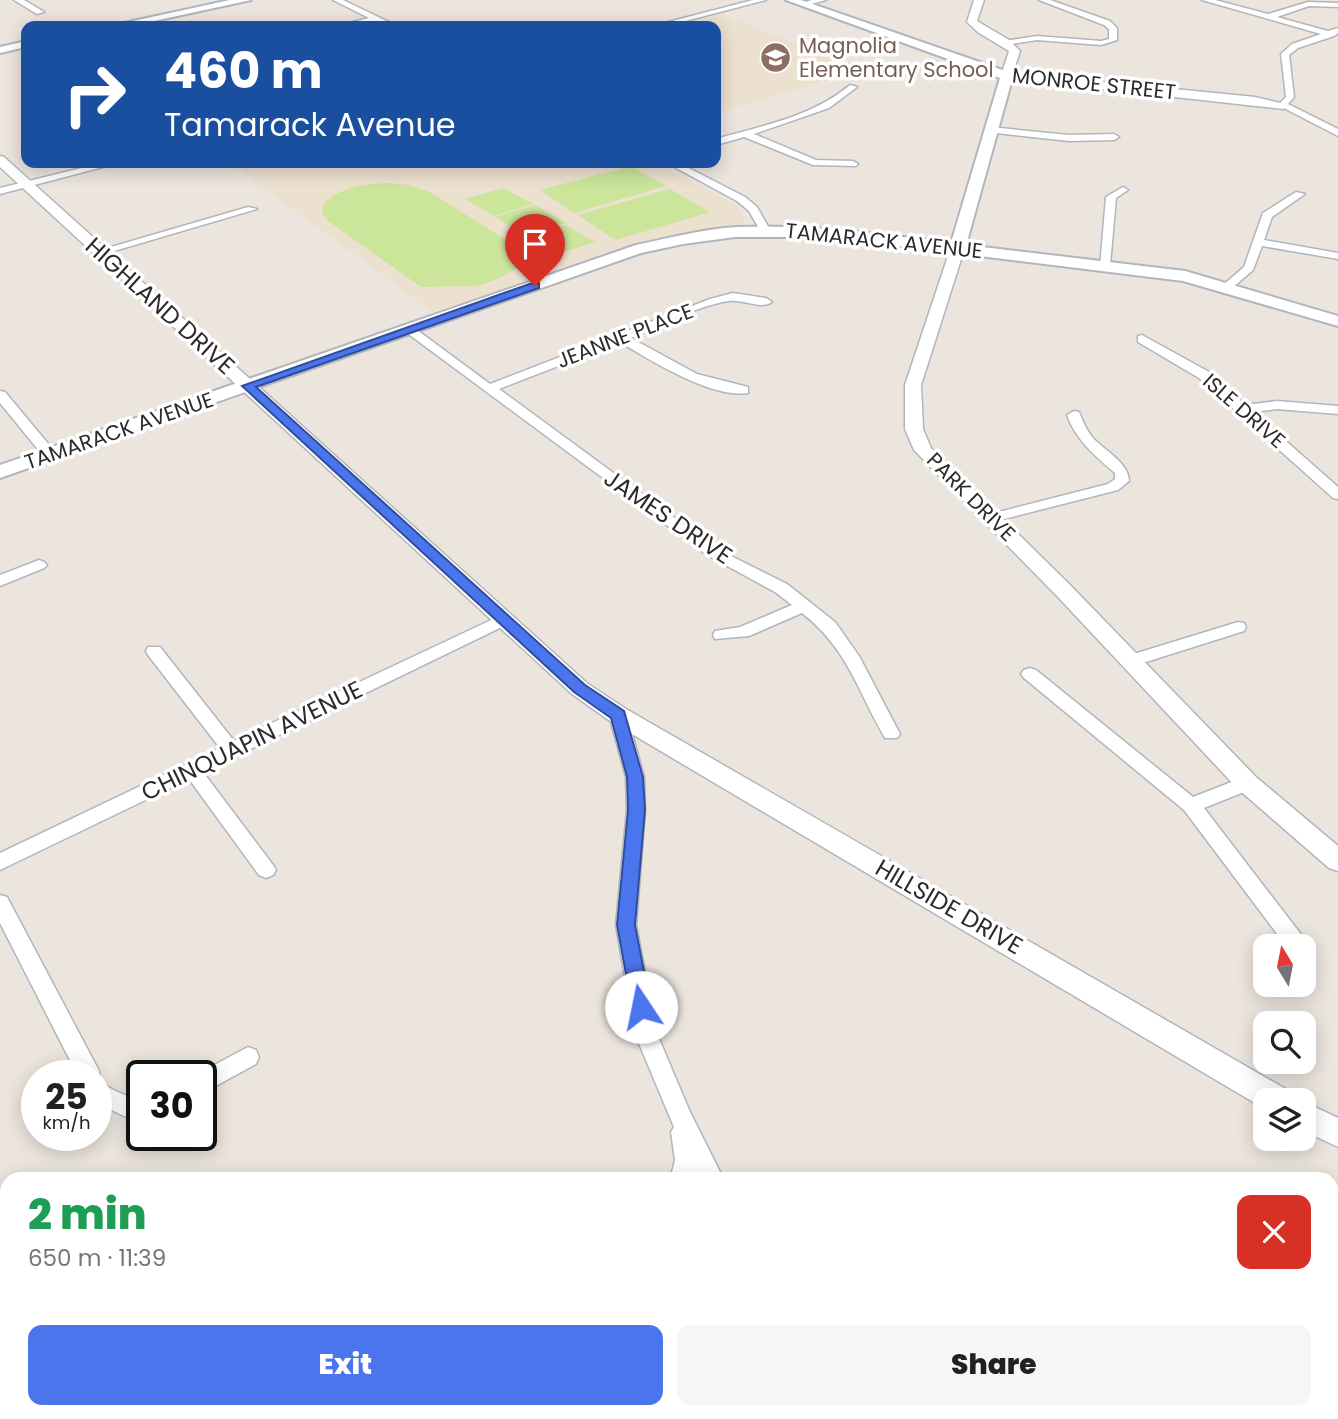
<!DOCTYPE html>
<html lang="en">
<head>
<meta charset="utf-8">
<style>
  :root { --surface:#fff; --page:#f6f6f6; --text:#202124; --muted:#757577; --accent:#4a75ed }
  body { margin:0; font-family:Poppins,sans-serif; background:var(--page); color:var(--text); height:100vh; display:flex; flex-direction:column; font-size:26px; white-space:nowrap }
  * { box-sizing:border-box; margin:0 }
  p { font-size:23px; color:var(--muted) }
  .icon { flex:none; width:38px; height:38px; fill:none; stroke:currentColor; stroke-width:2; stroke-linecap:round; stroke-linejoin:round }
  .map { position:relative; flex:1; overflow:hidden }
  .sheet { position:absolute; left:0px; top:1172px; width:1339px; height:247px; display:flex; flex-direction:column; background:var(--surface); border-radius:21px 21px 0 0; box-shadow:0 4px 18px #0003 }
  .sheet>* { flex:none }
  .top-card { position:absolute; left:21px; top:21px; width:700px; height:147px; border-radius:14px; box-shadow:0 4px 18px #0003; background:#1a4fa0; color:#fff; overflow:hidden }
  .needle { width:46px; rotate:350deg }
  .tools { position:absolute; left:1253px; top:934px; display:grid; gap:14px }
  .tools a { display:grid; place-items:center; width:63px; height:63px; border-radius:14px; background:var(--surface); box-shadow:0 4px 18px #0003; font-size:35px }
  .speed { position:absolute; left:21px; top:1060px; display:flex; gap:14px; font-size:35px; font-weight:700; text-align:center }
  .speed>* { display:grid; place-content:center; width:91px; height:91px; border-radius:50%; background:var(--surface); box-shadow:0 4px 18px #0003; line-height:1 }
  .speed small { font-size:18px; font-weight:400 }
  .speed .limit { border:4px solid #111; border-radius:10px; background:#fff; color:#111 }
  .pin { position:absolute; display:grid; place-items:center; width:60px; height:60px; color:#fff; margin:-72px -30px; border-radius:50% 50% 50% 0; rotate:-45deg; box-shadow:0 0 7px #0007 }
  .pin .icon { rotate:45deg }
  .me { position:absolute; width:77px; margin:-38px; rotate:349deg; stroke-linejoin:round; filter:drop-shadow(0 0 5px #0008) }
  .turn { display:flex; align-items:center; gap:24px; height:147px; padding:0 28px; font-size:32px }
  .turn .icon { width:91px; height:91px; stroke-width:2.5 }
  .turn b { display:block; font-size:49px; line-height:60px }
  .round { display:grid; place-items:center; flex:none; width:74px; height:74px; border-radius:14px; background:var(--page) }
  .overview { display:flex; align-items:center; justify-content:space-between; height:119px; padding:0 28px }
  h1 { font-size:42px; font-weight:800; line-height:52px; color:#1e9e55 }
  .action { display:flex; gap:14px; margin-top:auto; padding:14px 28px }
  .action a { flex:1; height:80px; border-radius:14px; background:var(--accent); color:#fff; font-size:28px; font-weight:800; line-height:80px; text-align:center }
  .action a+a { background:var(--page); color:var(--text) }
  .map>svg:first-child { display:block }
  .education { fill:#ece0cf }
  .pitch { fill:#cbe59b }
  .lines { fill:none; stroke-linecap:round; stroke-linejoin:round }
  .minor-casing { stroke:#b1b5bd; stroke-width:3 }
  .tertiary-casing { stroke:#b1b5bd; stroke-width:3 }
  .secondary-casing { stroke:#b1b5bd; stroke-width:4 }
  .minor { fill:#fff; fill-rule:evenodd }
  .tertiary { fill:#fff; fill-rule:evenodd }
  .secondary { fill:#fff; fill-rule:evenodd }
  .route { fill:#4a75ed; stroke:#304c9a; stroke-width:2 }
  .labels { text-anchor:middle; stroke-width:7; stroke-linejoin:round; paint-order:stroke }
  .far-education-label { font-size:21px; fill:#785e54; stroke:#fff; text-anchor:start }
  .far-street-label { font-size:21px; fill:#2b2b2b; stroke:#fff }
  .street-label { font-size:24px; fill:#2b2b2b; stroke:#fff }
</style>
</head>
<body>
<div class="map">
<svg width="1338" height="1419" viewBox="0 0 1338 1419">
  <rect width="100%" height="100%" fill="#ece5de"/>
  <path class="education" d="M722,14L784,39L865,69L716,113V26H673Z
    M230,163H654L738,206L745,220L743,225L687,232L627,246L434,313Z"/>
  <path class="pitch" d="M631,166L666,186L574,213L540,190Z
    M386,183L409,185L430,192L544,264H525L495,280L477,286L421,287L328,221L322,213L323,205C339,187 364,184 386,183Z
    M503,188L533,204L494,216L465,199Z
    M670,189L710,212L616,240L578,215Z
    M535,205L566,223L526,236L495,217Z
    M566,225L595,242L559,254L529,238Z"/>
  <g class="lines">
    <defs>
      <path id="minor" d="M14,0H24L44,12L37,14Z
        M333,0H343L397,26H387L376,21L337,26L369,18Z
        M753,0H766L666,26H653Z
        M812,0H826L804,6L800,4Z
        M1039,0H1050L1110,21L1117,28V40L1101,45L1037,40L1004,45V41L1037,36L1101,41L1109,39V29L1104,25Z
        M1202,0H1215L1268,14L1308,2L1338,3V7L1309,6L1277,17L1328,31L1338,28V33L1334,36L1298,48L1289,55L1294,97L1288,104L1338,129V136L1278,105L1286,97L1281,54L1292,44L1321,34Z
        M850,85L857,87L829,108L754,134L816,160L853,161L858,164L856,166L813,165L744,137L716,145V139C761,126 812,117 850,85Z
        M990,127L1069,135L1114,134L1119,137L1114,140L1069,141L987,132V128Z
        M102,163H118L0,194V188Z
        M667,163H679L745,197L757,207L770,230L761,232L749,211L737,201Z
        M1123,187L1128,190L1116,198L1110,265L1100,267L1106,197Z
        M1296,192L1305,194L1272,217L1264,240L1338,253V259L1262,246L1253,270L1231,289H1223V285L1244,267L1263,213Z
        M248,207L257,209L104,254L94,252Z
        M733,293L766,298L772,302C761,310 743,299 729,301C696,306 662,325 631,338L697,374L748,387V393C712,399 650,360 620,342L499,389L717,549L787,584L835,622L859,656L900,734L897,738H885C857,690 848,649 802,613L749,636L715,639L713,635L715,631L740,627L792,605L775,592L707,555L403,330L413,327L490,384L710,299Z
        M1142,335L1209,372L1245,405L1277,401L1338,406V414L1277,409L1253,412L1338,487V499L1333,498L1199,378L1138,342V336Z
        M0,391L5,392L55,452V458H45L0,403Z
        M1074,411L1079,412C1083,421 1086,430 1093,438C1105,451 1129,463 1129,481L1118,490L992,522L987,521L985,518L987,515L1108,484L1115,479V473C1095,456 1076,440 1067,415Z
        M39,560L44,562L47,565L44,568L0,586V575Z
        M504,614L510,615L512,619L510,623L203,772L273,865L276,870L273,875L266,878L259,875L189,779L0,870V853L220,748L148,655L146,651L148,647H160L234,741Z
        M1238,622L1244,623L1246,627L1244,631L1130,667L1122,661L1124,657Z
        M1030,668L1036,670L1193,797L1247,776L1254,778L1256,783L1254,788L1204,808L1306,941L1309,947L1306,953L1304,954V947H1287L1184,810L1024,678L1021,674L1024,670Z
        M618,709L627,715L644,777L645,810L636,925L657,1034L690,1112L724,1180H699L696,1172L694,1180H670L675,1160L671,1132L674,1127L635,1034L616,925L627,810L626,777L609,715Z
        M0,895L7,897L98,1069C100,1072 99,1076 100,1079C105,1088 132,1100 142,1098V1120L135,1121L96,1103V1076H78L0,923Z
        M248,1047L256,1050L259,1057L256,1064L201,1094V1076H194Z
        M30,1412H60L57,1419H27Z
        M599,1412H627L625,1419H597Z
        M811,1412H839L842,1419H814Z"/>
      <path id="tertiary" d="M974,0H984L977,21L1009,40L1020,51L1013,73L1255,97L1289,105L1283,109L1003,78L1001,76L1009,51L979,33L967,22Z
        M0,156L4,157L588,684L626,709L1289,1091L1293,1101H1265V1109L610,721L572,694L0,167Z
        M958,243L965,247L921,385L923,429L931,448L1071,586L1256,777L1338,846V871L1329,868L1238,789L1057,596L914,450L905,429V385L951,247Z
        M1304,1102L1338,1118V1147L1304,1131Z"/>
      <path id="secondary" d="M230,0H251L131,26H110Z
        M786,0H801L1011,73L1013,76L966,245L1185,271L1338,316V326L1183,281L824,237H735L683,244L641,253L0,478V465L636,245C669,238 703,229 737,227C809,224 880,234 951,243L1000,78Z
        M26,41V47L0,53V47Z"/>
    </defs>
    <use href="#minor" class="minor-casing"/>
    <use href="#tertiary" class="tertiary-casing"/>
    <use href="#secondary" class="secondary-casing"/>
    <use href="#minor" class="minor"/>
    <use href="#tertiary" class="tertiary"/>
    <use href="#secondary" class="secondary"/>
  </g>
  <path class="route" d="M535,282L539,283V288L256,387L585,685L624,711L643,777L645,810L635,925L651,1007L648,1013L641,1015L634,1013L632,1007L617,925L628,810L627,777L611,718L574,692L242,386Z"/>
  <defs>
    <symbol id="school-disc" viewBox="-11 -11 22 22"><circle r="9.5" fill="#8d6e63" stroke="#fff"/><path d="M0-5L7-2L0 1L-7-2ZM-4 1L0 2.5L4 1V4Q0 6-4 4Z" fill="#fff"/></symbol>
  </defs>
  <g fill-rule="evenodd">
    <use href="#school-disc" x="758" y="40" width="35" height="35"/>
  </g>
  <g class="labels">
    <g class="far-education-label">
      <text x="799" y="53">Magnolia<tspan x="799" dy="24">Elementary School</tspan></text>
    </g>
    <g class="far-street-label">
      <text transform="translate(1094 84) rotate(6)" y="7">MONROE STREET</text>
      <text transform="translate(884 241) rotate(6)" y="7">TAMARACK AVENUE</text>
      <text transform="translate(625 336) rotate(-21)" y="7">JEANNE PLACE</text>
      <text transform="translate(1244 411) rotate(41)" y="7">ISLE DRIVE</text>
      <text transform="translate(119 431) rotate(-19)" y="7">TAMARACK AVENUE</text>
      <text transform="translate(971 497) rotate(45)" y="7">PARK DRIVE</text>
    </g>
    <g class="street-label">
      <text transform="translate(160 306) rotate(42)" y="8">HIGHLAND DRIVE</text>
      <text transform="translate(668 517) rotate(34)" y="8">JAMES DRIVE</text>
      <text transform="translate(252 741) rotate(-26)" y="8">CHINQUAPIN AVENUE</text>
      <text transform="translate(949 907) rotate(30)" y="8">HILLSIDE DRIVE</text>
    </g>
  </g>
</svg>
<div class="tools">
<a><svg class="needle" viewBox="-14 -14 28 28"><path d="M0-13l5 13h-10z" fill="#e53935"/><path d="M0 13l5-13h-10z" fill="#757577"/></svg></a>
<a><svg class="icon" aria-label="search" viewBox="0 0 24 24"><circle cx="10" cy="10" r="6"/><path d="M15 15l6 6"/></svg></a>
<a><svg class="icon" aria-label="layers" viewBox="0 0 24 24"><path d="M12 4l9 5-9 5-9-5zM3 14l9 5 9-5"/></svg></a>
</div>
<div class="speed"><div>25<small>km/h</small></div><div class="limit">30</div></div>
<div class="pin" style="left:535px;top:286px;background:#d93025"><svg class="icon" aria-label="arrive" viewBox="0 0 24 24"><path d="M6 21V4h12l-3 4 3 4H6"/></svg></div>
<svg class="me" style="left:641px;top:1007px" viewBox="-20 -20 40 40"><circle r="19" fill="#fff"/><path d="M0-13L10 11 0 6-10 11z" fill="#4a75ed"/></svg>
<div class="top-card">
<div class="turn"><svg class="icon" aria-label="right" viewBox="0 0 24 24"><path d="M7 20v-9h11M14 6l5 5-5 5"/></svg><div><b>460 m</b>Tamarack Avenue</div></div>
</div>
<section class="sheet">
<div class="overview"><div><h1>2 min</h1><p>650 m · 11:39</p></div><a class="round" style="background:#d93025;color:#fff"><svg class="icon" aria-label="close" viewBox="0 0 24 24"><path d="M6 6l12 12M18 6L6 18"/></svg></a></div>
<div class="action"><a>Exit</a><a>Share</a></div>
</section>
</div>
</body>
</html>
